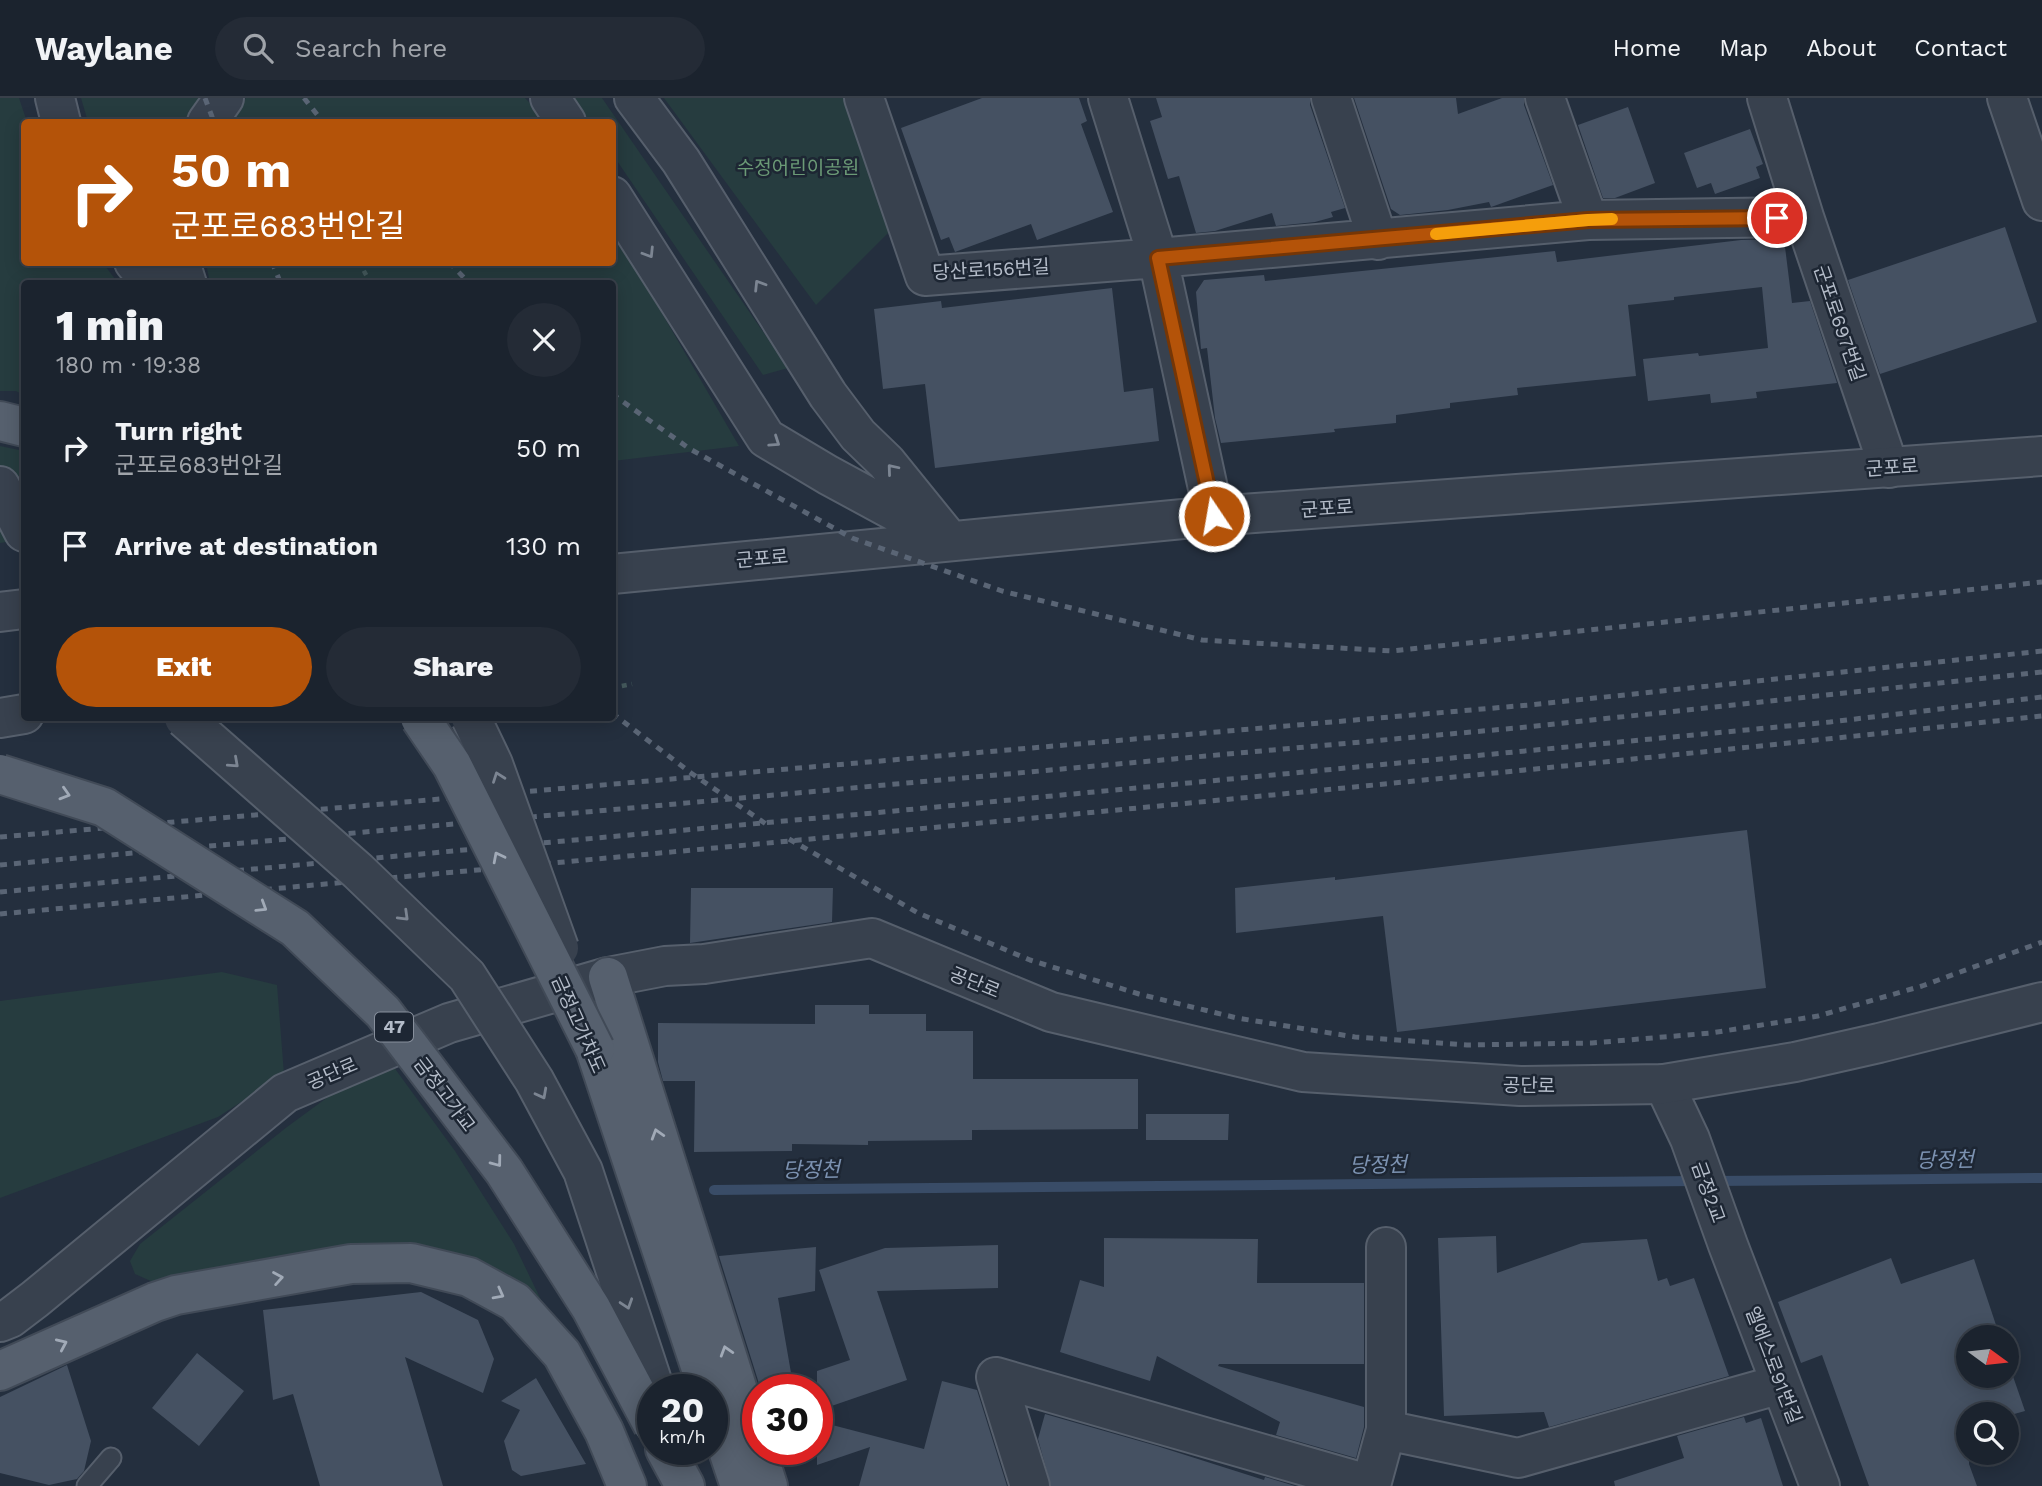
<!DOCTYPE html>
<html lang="en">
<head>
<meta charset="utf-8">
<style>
  :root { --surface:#1b232e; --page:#242b36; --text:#f1f3f6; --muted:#a0a4aa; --line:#39404a; --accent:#b45309 }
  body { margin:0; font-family:"Work Sans","Noto Sans KR",sans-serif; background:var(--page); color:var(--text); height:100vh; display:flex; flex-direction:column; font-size:26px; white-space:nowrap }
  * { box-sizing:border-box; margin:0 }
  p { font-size:23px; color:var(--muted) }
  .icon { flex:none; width:38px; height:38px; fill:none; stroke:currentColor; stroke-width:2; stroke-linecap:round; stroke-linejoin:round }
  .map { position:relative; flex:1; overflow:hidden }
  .sheet { position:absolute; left:21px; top:182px; width:595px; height:441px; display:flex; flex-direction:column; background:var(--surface); border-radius:7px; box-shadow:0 4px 18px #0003,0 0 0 2px var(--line) }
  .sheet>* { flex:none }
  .guide { position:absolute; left:21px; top:21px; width:595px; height:147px; border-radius:7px; box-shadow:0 4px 18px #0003,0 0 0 2px var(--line); background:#b45309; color:#fff; overflow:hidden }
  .needle { width:46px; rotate:105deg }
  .tools { position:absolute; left:1956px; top:1227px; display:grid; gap:14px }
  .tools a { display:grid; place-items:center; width:63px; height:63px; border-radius:50%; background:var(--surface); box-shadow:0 4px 18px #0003,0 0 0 2px var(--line); font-size:35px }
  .speed { position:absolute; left:637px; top:1276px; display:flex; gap:14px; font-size:35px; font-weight:700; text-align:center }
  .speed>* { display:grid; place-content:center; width:91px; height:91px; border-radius:50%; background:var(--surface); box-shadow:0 4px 18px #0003,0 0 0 2px var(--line); line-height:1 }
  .speed small { font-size:18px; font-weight:400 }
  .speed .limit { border:10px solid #d22; background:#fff; color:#111 }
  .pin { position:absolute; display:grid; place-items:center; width:60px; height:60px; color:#fff; margin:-30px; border:4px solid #fff; border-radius:50%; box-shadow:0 2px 7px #0007 }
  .me { position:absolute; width:77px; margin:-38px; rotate:348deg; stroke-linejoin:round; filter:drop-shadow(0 0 5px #0008) }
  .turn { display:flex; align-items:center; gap:24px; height:147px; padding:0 35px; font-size:32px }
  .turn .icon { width:91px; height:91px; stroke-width:2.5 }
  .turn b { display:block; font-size:49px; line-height:60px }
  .round { display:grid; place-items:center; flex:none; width:74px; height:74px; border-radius:37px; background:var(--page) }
  .head { display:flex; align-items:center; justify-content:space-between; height:119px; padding:0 35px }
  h1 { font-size:42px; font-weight:800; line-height:52px }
  .primary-button { display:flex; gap:14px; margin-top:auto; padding:14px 35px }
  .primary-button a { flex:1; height:80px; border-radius:42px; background:var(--accent); color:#fff; font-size:28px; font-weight:800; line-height:80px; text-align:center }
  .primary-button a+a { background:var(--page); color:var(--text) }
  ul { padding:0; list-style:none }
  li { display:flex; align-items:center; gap:21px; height:98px; padding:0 35px }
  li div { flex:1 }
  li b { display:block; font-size:26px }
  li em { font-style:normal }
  header { display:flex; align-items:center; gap:42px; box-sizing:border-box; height:98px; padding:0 35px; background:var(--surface); border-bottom:2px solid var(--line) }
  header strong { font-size:33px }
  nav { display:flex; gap:38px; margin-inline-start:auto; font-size:24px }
  .search { width:490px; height:63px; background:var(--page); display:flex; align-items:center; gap:18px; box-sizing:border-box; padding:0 24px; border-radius:38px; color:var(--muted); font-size:26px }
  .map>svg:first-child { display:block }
  .green { fill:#263c3f }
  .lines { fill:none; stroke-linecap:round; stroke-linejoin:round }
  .stream { stroke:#394c67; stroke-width:10 }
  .building { fill:#455162 }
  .service-casing { stroke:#565f6c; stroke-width:23 }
  .minor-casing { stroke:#565f6c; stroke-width:42 }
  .tertiary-casing { stroke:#565f6c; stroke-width:42 }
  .primary-casing { stroke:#414a57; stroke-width:42 }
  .path { stroke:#44595c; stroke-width:4.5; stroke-dasharray:5 5; stroke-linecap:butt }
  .service { stroke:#38414e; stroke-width:19 }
  .minor { stroke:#38414e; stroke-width:38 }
  .tertiary { stroke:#38414e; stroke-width:38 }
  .primary { stroke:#56606e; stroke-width:38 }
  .rail { stroke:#5a6575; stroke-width:5; stroke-dasharray:7 7; stroke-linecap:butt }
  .tertiary-bridge-casing { stroke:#565f6c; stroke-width:42; stroke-linecap:butt }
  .primary-bridge-casing { stroke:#414a57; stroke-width:42; stroke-linecap:butt }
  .tertiary-bridge { stroke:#38414e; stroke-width:38 }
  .primary-bridge { stroke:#56606e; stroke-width:38 }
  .oneway { stroke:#7c8592 }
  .oneway2 { stroke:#a1aab7 }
  .route-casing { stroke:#753606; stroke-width:18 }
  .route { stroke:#b45309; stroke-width:12 }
  .slow { stroke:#f59e0b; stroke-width:12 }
  .labels { text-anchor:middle; stroke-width:5; stroke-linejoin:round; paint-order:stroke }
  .shield { fill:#1d2633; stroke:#878f9c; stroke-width:2 }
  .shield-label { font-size:18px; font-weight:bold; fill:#b4bcc9 }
  .park-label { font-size:19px; fill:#6b9a76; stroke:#1d2633 }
  .street-label { font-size:19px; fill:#b4bcc9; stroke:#1d2633 }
  .water-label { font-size:21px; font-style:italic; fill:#7c92b1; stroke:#1d2633 }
</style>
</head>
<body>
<header>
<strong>Waylane</strong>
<div class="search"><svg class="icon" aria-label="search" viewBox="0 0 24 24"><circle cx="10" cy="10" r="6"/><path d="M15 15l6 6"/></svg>Search here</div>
<nav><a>Home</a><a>Map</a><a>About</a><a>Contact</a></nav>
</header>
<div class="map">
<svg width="2042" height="1388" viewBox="0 0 2042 1388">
  <rect width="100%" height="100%" fill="#242f3e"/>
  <path class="green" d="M0,0H19L27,24H24V164L103,165L118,185L24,186V297L16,293H0Z
    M81,0H202L186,24H88Z
    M246,0H525L548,24H230Z
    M573,0H602L788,270L763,277L613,57L612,24H590Z
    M664,0H845L892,131L816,207Z
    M613,131L739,348L613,363L612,186L210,185L206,165L612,164Z
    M0,348L24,353V441L0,445Z
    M222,874L277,887L284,976L218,1019L0,1100V903Z
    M393,968L455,1053L514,1146L558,1237L354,1148L153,1184L135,1176L130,1163L140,1146L287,1029L343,988Z"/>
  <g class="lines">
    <path class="stream" d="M1712,1083L2042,1080
      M714,1092L1697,1083"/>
  </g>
  <path class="building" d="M982,0H1079L1087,23L1081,26L1113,114L1037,142L1031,126L955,154L949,139L941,142L901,30Z
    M1156,0H1310V7L1345,110L1331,114L1333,119L1315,124L1276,128L1272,115L1215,133L1196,135L1179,78L1168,81L1150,23L1162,19Z
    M1354,0H1456L1458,16L1502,0H1524V7L1553,87L1494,108L1491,109L1489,104L1448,112L1400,117L1391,111Z
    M1628,9L1655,85L1615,100H1603L1578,27Z
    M1750,31L1763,66L1756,69L1760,80L1715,96L1711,85L1697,90L1684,55Z
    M2005,129L2037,224L1880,276L1848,182Z
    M1784,141L1792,205L1810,203L1837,285L1756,294L1757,300L1711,305L1710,296L1648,303L1643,261L1698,255L1699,258L1768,250L1762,189L1674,199V202L1628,207L1636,278L1517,290L1518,297L1450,305V310L1396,317V325L1334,331L1335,334L1221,345L1215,320L1207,250L1201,251L1196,194L1204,182L1264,177L1265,183L1555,153L1557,164L1741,142Z
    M1112,190L1124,294L1153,290L1159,343L935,370L925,286L883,291L874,211L941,203L942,210Z
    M1747,732L1766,890L1397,934L1383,818L1236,835L1235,790L1335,779V782Z
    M691,790H833L832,824L690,845Z
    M815,907H869V916H926V933H973V981H1138V1031L972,1032V1042L868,1043V1047L792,1046V1053L694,1054L695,983H663L658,964V925L815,926Z
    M1146,1016H1229L1228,1042H1146Z
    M1496,1138L1497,1175L1582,1145L1647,1141L1658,1183L1667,1180L1670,1188L1694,1180L1729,1278L1549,1329L1544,1314L1444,1318L1438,1140Z
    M1104,1140L1258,1141L1257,1185H1364V1266H1219L1218,1268L1364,1309V1329L1356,1360L1276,1337L1280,1324L1157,1258L1150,1283L1060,1254L1080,1182L1104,1189Z
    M998,1147V1190L877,1193L907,1282L817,1313V1273L850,1262L819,1172L885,1150Z
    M816,1149L815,1193L778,1200L794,1292H761L719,1158Z
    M1891,1160L1901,1186L1974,1161L2000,1239H1969V1278H2007V1261L2025,1313L2007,1318V1316H1969V1366L1977,1388H1869L1822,1257L1801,1265L1778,1204Z
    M421,1194L478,1222L494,1261L483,1295L405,1259L443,1388H320L293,1296L273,1302L263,1212Z
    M197,1255L244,1293L199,1348L152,1310Z
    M67,1267L91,1343L84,1373L77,1381L49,1387L0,1375V1299Z
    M536,1280L586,1366L521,1378L512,1372L504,1343L520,1312L501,1303Z
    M942,1283L977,1292L1007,1388H859L870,1349L817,1367V1323L924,1351Z
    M1045,1316L1157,1348L1264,1382L1265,1379L1295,1388H1051L1038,1341Z
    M1744,1319L1746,1325L1761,1320L1783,1388H1615L1614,1383L1684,1360L1677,1338Z"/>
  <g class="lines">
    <defs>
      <path id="service" d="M87,1388L111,1360"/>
      <path id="minor" d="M864,0L925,178L1158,160L1588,122L1804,119
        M1108,0L1158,160L1214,418
        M1331,0L1378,142
        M1545,0L1588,122
        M1767,0L1804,119L1889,370
        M1664,986L1690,1041L1728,1147L1820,1388
        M1386,1149V1332L1518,1360L1781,1286
        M996,1279L1371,1387L1386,1332
        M996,1279L1030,1388"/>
      <path id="tertiary" d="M55,0L61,24
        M550,0L566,24
        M634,0L681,63L828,297L858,337L886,364L950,443
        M2007,0L2042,103
        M207,24L224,0
        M612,98L766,340L828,377L935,435
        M134,164L152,186
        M180,164L187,186
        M0,388L24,434
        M612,476L1214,418L2042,358
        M0,514L24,511
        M0,620L24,616
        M0,1224L10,1220L35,1201L285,995L449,925L608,879L665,868L704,866L872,840L1051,914L1303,974L1520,988L1664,986L1795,964L1879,945L2042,904"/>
      <path id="primary" d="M0,323L24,329
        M608,879L768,1388
        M595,951L708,1292
        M0,1273L155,1204L176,1197L351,1166L411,1165L469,1179L515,1204L562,1256L604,1333L627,1388
        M712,1305L740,1388
        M665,1351L685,1388"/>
    </defs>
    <use href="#service" class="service-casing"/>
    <use href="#minor" class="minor-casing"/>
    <use href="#tertiary" class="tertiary-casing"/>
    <use href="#primary" class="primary-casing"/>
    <path class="path" d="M359,164L371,186
      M612,590L632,586"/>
    <use href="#service" class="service"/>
    <use href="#minor" class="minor"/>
    <use href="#tertiary" class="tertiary"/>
    <use href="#primary" class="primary"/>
    <path class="rail" d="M205,0L214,24
      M304,0L323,24
      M272,164L281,186
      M449,164L470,186
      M612,296L690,351L852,440L1002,493L1202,542L1392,553L2042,484
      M612,615L691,675L766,726
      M0,739L1529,607L2042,553
      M789,741L918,815L1030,862L1139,896L1237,920L1355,939L1467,947L1592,945L1711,935L1818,918L1922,888L2042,844
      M0,767L1527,629L2042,574
      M0,794L873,715L1830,624L2042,599
      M0,816C681,753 1362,692 2042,618"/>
    <defs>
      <path id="tertiary-bridge" d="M184,620L358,773L467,878L534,982L583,1073L655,1292
        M471,620L493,666L559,850"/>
      <path id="primary-bridge" d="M420,620L452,667L595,951
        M0,676L104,709L295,830L383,914L504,1073L591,1210L653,1327"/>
    </defs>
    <use href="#tertiary-bridge" class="tertiary-bridge-casing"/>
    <use href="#primary-bridge" class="primary-bridge-casing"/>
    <use href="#tertiary-bridge" class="tertiary-bridge"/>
    <use href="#primary-bridge" class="primary-bridge"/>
  </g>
  <defs><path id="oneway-chevron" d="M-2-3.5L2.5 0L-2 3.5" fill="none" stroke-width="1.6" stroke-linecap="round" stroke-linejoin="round" transform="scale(1.75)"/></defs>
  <g class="oneway">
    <use href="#oneway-chevron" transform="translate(649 155) rotate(58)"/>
    <use href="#oneway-chevron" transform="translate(759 187) rotate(-122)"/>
    <use href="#oneway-chevron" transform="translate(775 344) rotate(34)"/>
    <use href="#oneway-chevron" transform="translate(892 371) rotate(-130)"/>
    <use href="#oneway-chevron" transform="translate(234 665) rotate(42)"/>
    <use href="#oneway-chevron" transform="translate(498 679) rotate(-110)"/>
    <use href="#oneway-chevron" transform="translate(404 818) rotate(44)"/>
    <use href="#oneway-chevron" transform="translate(542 996) rotate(62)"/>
    <use href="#oneway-chevron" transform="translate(627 1206) rotate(72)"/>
  </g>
  <g class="oneway2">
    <use href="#oneway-chevron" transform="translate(65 696) rotate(17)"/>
    <use href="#oneway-chevron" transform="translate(498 759) rotate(-117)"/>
    <use href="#oneway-chevron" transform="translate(262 809) rotate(32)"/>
    <use href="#oneway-chevron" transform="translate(657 1036) rotate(-107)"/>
    <use href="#oneway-chevron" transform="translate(497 1064) rotate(53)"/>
    <use href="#oneway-chevron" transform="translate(278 1180) rotate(-10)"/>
    <use href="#oneway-chevron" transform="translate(499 1196) rotate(28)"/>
    <use href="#oneway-chevron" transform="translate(62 1246) rotate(-24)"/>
    <use href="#oneway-chevron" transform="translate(726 1253) rotate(-107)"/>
  </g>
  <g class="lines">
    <defs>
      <path id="route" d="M1214,418L1158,160L1588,122L1777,120"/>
    </defs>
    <use href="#route" class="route-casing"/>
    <use href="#route" class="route"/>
    <path class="slow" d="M1436,136L1588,122L1612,121"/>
  </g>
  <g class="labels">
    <rect class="shield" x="375" y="914.5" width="38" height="29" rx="5"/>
    <g class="shield-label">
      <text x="394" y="935">47</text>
    </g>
    <g class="park-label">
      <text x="798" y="76">수정어린이공원</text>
    </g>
    <g class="street-label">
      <text transform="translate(991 171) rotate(-3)" y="7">당산로156번길</text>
      <text transform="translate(1840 225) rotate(71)" y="7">군포로697번길</text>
      <text transform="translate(1892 369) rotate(-4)" y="7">군포로</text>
      <text transform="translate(1327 410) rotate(-4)" y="7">군포로</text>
      <text transform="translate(762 460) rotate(-5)" y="7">군포로</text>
      <text transform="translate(975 884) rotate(22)" y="7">공단로</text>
      <text transform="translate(579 926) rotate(66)" y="7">금정고가차도</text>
      <text transform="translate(332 975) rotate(-23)" y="7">공단로</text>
      <text transform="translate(1529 987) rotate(1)" y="7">공단로</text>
      <text transform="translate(445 996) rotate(53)" y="7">금정고가교</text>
      <text transform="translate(1709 1094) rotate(70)" y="7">금정2교</text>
      <text transform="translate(1774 1267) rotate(69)" y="7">엘에스로91번길</text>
    </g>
    <g class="water-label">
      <text transform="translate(1945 1062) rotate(-1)" y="7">당정천</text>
      <text transform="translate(1378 1067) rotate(-1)" y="7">당정천</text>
      <text transform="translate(811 1072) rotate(-1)" y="7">당정천</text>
    </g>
  </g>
</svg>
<div class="tools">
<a><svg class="needle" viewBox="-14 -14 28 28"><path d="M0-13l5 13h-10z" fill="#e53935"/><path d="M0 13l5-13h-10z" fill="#a0a4aa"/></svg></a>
<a><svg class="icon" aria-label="search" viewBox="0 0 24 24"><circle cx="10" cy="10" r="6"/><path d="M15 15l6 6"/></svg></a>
</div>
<div class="speed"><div>20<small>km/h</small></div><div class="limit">30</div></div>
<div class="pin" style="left:1777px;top:120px;background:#d93025"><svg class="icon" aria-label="arrive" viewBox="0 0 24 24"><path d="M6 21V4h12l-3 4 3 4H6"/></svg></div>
<svg class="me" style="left:1214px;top:418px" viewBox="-20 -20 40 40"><circle r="17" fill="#b45309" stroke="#fff" stroke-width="3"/><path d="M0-11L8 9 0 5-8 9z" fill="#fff"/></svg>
<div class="guide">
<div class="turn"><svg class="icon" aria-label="right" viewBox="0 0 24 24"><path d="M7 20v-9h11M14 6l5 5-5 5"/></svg><div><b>50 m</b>군포로683번안길</div></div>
</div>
<section class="sheet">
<div class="head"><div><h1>1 min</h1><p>180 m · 19:38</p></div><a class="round"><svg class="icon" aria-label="close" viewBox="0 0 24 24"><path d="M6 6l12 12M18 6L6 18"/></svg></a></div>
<ul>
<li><svg class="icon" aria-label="right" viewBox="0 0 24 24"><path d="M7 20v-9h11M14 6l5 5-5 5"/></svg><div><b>Turn right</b><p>군포로683번안길</p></div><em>50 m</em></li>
<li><svg class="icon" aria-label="arrive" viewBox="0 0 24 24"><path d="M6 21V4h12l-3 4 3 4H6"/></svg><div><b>Arrive at destination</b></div><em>130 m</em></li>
</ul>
<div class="primary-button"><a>Exit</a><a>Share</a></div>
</section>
</div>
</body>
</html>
